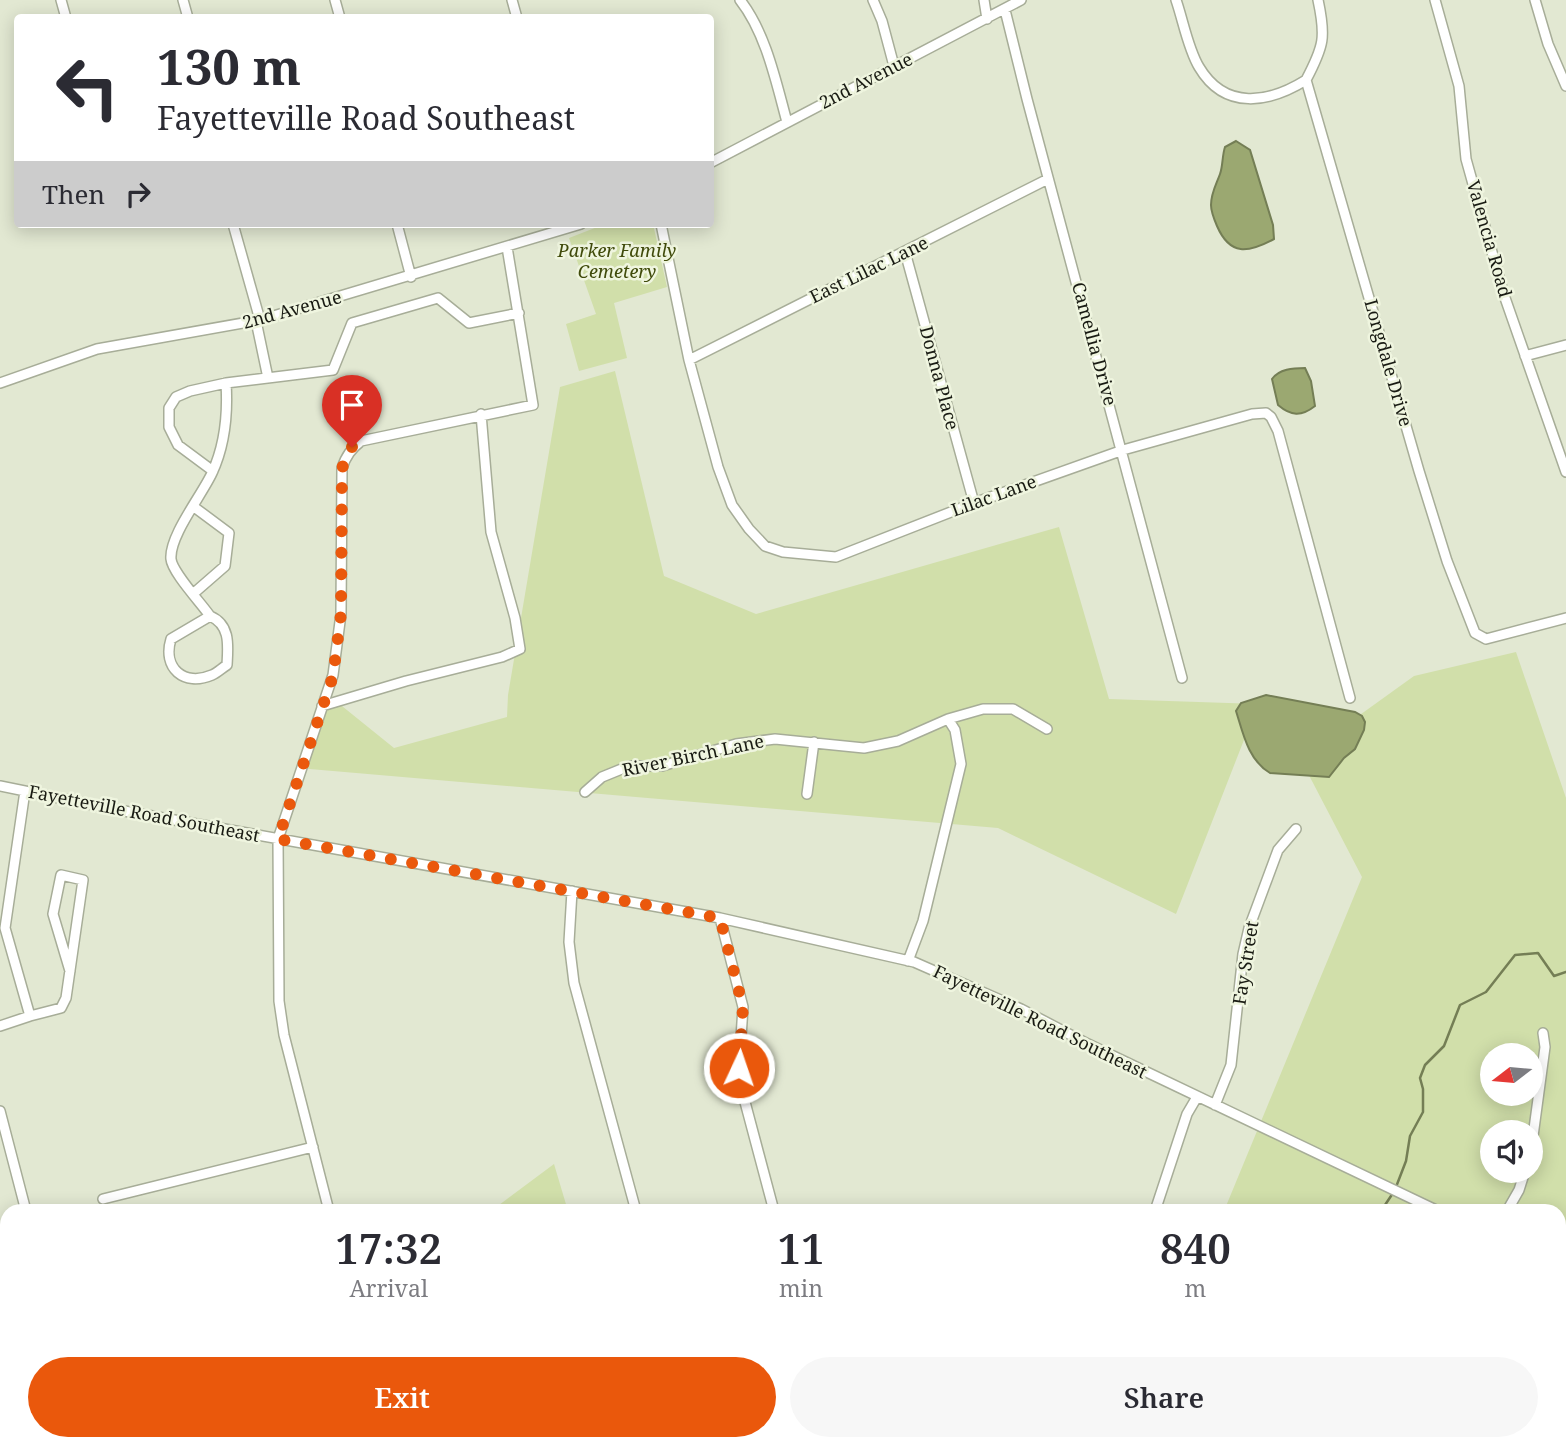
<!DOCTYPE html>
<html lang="en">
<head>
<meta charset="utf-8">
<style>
  :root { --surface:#fff; --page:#f7f7f7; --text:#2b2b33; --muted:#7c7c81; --accent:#ea580c }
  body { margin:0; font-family:"Noto Serif",serif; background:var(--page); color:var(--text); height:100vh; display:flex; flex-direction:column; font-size:26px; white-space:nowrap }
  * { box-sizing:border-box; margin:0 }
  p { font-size:23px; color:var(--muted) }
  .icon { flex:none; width:38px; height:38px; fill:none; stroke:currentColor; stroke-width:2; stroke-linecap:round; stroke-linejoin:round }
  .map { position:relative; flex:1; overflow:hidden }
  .side { position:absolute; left:0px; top:1204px; width:1566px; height:247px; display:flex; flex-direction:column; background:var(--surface); border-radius:21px 21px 0 0; box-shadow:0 4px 18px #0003 }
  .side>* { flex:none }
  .banner { position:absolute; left:14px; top:14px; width:700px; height:214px; border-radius:7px; box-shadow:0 4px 18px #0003; background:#fff; color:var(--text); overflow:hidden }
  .needle { width:46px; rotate:254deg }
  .controls { position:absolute; left:1480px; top:1043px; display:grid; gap:14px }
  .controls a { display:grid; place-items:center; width:63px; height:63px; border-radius:50%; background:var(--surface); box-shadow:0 4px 18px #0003; font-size:35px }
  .pin { position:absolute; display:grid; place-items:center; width:60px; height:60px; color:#fff; margin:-72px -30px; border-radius:50% 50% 50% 0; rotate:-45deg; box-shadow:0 0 7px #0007 }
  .pin .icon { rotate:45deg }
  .me { position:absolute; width:77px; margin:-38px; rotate:3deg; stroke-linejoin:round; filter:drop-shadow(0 0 5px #0008) }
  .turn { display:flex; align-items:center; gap:24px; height:147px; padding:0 28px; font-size:32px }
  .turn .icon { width:91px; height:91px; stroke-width:2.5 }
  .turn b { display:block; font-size:49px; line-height:60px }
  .then { display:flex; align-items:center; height:66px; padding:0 28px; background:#0003; gap:14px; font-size:26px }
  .eta { display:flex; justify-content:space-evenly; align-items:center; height:119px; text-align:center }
  .eta b { font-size:42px; font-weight:600; line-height:49px }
  .primary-button { display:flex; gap:14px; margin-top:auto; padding:14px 28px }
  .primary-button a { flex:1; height:80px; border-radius:42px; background:var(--accent); color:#fff; font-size:28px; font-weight:600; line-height:80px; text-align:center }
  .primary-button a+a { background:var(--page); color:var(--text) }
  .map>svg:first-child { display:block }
  .green { fill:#d1dfaa; fill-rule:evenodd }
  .water { fill:#9ba871; stroke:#747e55; stroke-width:2 }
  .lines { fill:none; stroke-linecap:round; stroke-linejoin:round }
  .stream { stroke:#747e55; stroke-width:2.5 }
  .minor-casing { stroke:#a7ad98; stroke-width:12 }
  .minor { stroke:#fff; stroke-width:9 }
  .route { stroke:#ea580c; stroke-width:12; stroke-dasharray:0 21.6 }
  .labels { text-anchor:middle; stroke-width:5; stroke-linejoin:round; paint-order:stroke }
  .street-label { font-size:18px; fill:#191b13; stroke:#eff5df }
  .park-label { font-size:18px; font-style:italic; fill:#404b0b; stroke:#eff5df }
</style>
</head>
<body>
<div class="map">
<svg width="1566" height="1450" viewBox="0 0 1566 1450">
  <rect width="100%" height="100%" fill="#e2e8d2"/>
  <path class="green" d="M605,224H653L667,287L614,303L627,358L579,371L566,324L596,314L569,238Z
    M615,371L664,576L756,614L1059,527L1109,699L1258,704L1176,914L998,828L298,768L332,698L394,748L507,717L508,695L560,387Z
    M1516,652L1566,798V1271L1559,1269V1211H1224L1362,877L1300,758L1414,676ZM1493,1055H1531V1094H1493ZM1493,1132H1531V1171H1493Z
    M554,1164L568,1211H491Z
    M452,1444H1171L1172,1450H454Z"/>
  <path class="water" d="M1236,141L1250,150L1273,225L1274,239C1248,253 1230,256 1217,226C1214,219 1211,212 1211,205C1211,193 1216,185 1220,174C1223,166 1222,156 1225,147Z
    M1305,368L1311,381L1315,406C1301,417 1291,416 1278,405L1272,379C1279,369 1293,368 1305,368Z
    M1266,695L1355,712L1362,716L1365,722L1364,730L1355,749L1344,758L1329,777L1270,773C1248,760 1243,733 1236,711L1241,703Z"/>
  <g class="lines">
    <path class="stream" d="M1396,1187L1406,1161L1410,1136L1423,1112V1089L1420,1078L1425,1065L1444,1046L1460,1005L1486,992L1515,955L1538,953L1554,976L1566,972
      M1381,1211L1393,1193
      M840,1444L845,1450
      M994,1444H1001
      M616,1450L621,1444
      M925,1450L933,1444"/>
    <defs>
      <path id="minor" d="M61,0L66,18
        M183,0L188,18
        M335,0L340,18
        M512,0L517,18
        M740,0C766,33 776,82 787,122
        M873,0L882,21L894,66
        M984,0L987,19
        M1176,0C1183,20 1188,49 1199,67C1225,111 1269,103 1306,80
        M1318,0C1326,37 1324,46 1306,80L1419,471L1447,561L1475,633L1486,639L1566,618
        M1435,0L1459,86L1466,159L1504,295L1566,472
        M1535,0L1548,44L1566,86
        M1005,10L1027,99L1182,678
        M710,163L1021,0
        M233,224L260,320
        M397,224L411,277
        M661,224L689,360L718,467L732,505L749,529L765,546L783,552L836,557L974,503L1123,450L1252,414L1266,413L1271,417L1278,431L1350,698
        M905,252L974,503
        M256,321L268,378
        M1525,356L1566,345
        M689,360L1048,179
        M0,383L97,349L260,320L581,224
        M213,471L178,445L169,427V408L176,397L190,391L226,383L333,370L352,323L438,298L469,323L519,313
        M194,593L225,566L229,533L194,507
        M210,616L171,639C162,668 184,687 212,675C217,673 222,668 227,665C228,646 231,625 210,616C201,603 172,572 171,559C169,536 202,495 212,473C225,445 228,414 226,383
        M322,706L406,681L502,657L520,649L515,618L491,532L481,414
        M0,786L113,809L720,918L914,962L1021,1009L1088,1044L1438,1211
        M585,792L602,777L629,766H662L736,744L775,739L864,748L898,741L948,719L983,709H1013L1047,729
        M807,794L814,742
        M572,891L569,942L574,983L636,1211
        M720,918L743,1007L739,1068L745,1102L774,1211
        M908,961L923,921L961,764L955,730L948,719
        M30,1016L61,1008L66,998L83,880L61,875L53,914L70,971
        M0,1026L30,1016L5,928L25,791
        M1215,1105L1231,1065L1243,954L1249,928L1278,850L1296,829
        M0,1111L26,1211
        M1531,1151L1545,1047L1543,1033
        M103,1199L313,1147
        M329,1211L284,1035L279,1001L278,839L333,675L341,614L342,468C346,456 351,449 361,441L533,405L507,247
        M1155,1211L1187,1114L1197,1097
        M1507,1211L1519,1190L1525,1171
        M1559,1254L1566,1256
        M0,1384L7,1382
        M86,1444L88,1450
        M242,1444L244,1450
        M391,1444L393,1450"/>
    </defs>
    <use href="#minor" class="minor-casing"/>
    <use href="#minor" class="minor"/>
  </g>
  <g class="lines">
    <path class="route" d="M352,447L342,468L341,614L333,676L278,839L720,918L743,1007L739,1068"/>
  </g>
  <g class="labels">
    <g class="street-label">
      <text transform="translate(866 81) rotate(-27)" y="6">2nd Avenue</text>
      <text transform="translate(1489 239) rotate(74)" y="6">Valencia Road</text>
      <text transform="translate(869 270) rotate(-26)" y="6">East Lilac Lane</text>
      <text transform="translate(292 310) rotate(-15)" y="6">2nd Avenue</text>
      <text transform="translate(1094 344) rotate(75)" y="6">Camellia Drive</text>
      <text transform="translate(1388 363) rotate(74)" y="6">Longdale Drive</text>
      <text transform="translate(939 378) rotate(75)" y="6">Donna Place</text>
      <text transform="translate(994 496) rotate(-20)" y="6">Lilac Lane</text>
      <text transform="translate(693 756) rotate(-12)" y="6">River Birch Lane</text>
      <text transform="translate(144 814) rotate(11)" y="6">Fayetteville Road Southeast</text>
      <text transform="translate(1246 963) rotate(-81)" y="6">Fay Street</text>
      <text transform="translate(1040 1022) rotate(26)" y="6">Fayetteville Road Southeast</text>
    </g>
    <g class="park-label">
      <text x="617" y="257">Parker Family<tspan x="617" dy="21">Cemetery</tspan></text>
    </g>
  </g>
</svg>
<div class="controls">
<a><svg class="needle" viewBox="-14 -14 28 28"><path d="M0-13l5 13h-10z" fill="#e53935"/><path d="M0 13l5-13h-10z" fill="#7c7c81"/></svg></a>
<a><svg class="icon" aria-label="sound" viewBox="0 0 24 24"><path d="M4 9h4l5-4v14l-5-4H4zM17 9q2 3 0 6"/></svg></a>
</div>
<div class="pin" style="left:352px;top:447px;background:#d93025"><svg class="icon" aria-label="arrive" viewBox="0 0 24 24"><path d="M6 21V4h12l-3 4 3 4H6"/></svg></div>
<svg class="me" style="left:739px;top:1068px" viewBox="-20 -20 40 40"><circle r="17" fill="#ea580c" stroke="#fff" stroke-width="3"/><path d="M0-11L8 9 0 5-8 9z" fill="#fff"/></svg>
<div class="banner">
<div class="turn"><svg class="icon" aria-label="left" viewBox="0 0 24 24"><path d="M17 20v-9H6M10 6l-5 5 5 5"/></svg><div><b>130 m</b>Fayetteville Road Southeast</div></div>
<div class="then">Then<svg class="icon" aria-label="right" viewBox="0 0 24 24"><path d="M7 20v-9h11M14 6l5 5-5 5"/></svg></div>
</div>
<section class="side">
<div class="eta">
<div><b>17:32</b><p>Arrival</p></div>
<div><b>11</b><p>min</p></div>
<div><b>840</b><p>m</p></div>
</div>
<div class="primary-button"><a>Exit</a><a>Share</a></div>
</section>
</div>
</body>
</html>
